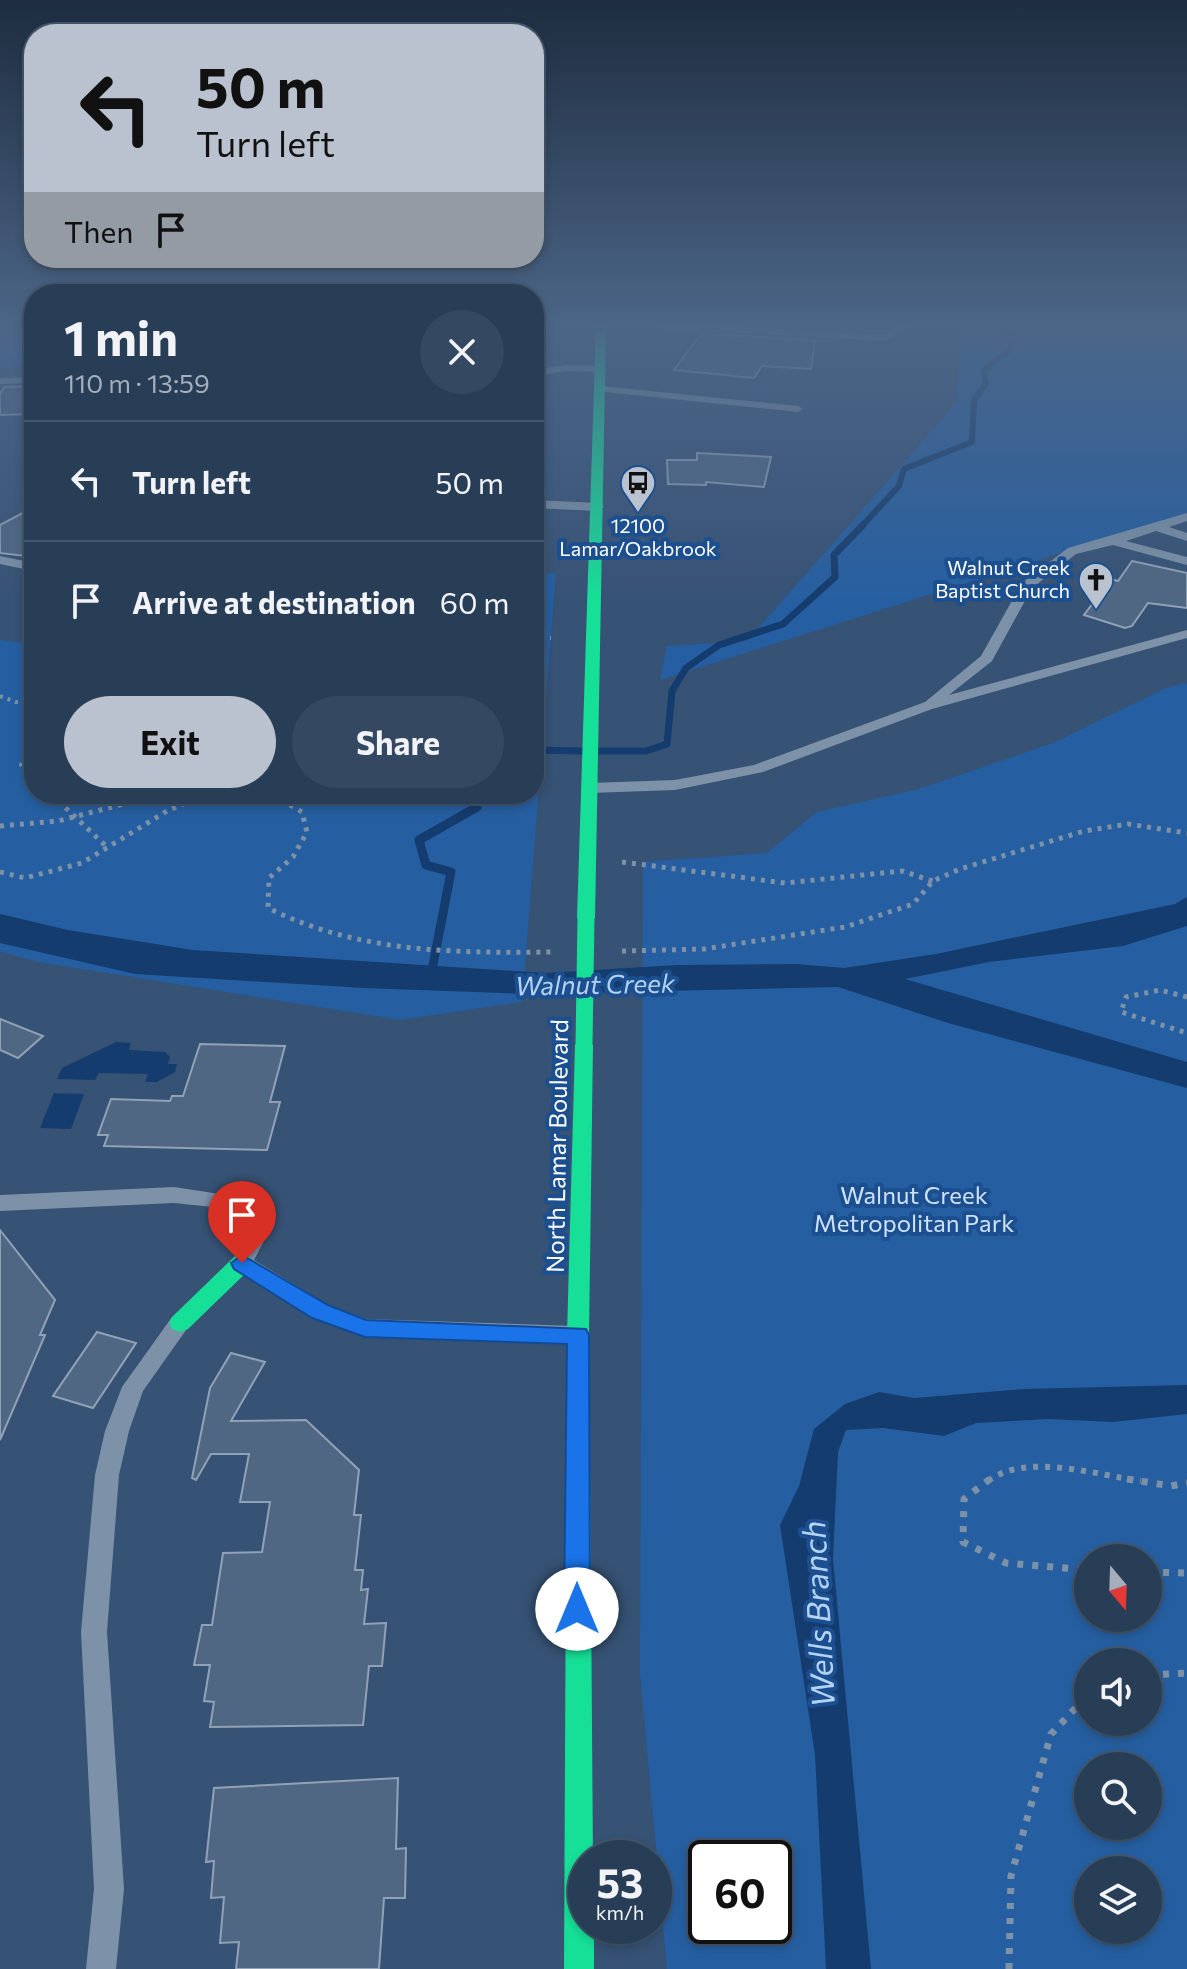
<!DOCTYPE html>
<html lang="en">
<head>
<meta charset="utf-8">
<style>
  :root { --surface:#283e57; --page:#344961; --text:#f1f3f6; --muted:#a5aeba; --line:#44576d; --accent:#b9c2ce }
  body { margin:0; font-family:Commissioner,sans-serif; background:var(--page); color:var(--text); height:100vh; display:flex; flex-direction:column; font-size:30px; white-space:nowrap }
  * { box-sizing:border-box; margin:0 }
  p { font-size:26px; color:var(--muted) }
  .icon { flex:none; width:44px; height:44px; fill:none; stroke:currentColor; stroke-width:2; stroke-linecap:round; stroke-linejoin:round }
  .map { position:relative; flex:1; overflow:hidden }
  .drawer { position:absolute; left:24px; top:284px; width:520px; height:520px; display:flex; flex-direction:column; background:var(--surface); border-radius:32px; box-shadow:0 4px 12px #0003,0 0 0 2px var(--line) }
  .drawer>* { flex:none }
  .guide { position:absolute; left:24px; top:24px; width:520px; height:244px; border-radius:32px; box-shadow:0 4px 12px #0003,0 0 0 2px var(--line); background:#b9c2ce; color:#111; overflow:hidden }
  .needle { width:52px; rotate:161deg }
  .fabs { position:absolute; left:1074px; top:1544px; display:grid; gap:16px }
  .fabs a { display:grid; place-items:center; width:88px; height:88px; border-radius:50%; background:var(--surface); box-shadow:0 4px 12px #0003,0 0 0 2px var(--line); font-size:40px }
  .speed { position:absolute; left:568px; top:1840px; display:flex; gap:16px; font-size:40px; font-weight:700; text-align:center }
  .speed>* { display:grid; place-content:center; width:104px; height:104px; border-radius:50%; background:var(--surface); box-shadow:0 4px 12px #0003,0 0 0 2px var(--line); line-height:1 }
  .speed small { font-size:20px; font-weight:400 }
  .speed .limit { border:4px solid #111; border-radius:12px; background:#fff; color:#111 }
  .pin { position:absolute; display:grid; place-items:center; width:68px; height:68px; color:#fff; margin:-82px -34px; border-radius:50% 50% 50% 0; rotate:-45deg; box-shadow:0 0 8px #0007 }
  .pin .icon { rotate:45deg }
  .me { position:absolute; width:88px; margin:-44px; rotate:0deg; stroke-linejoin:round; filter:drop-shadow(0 0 6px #0008) }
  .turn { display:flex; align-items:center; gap:28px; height:168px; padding:0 40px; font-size:36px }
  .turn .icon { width:104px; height:104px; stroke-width:2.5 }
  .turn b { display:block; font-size:56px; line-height:68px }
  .then { display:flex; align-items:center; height:76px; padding:0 40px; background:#0003; gap:16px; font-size:30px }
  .round { display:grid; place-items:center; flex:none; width:84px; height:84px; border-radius:42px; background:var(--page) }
  .head { display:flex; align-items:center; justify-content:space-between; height:136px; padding:0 40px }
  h1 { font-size:48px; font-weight:700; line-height:60px }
  .primary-button { display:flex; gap:16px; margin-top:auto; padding:16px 40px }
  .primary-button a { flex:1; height:92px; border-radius:48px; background:var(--accent); color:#111; font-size:32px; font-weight:700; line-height:92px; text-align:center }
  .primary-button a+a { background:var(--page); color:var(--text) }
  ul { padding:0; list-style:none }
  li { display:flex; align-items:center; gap:24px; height:120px; padding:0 40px; border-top:2px solid var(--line) }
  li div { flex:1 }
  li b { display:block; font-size:30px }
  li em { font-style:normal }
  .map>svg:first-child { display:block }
  .green { fill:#265fa1; fill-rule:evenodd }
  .water { fill:#153c6e }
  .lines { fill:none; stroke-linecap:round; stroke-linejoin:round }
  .stream-far2 { stroke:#153c6e; stroke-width:6 }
  .stream-far1 { stroke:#153c6e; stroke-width:7 }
  .stream { stroke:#153c6e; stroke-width:9 }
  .building { fill:#506783; stroke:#92a2b6; stroke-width:2 }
  .path-far3 { stroke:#7d92a8; stroke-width:4; stroke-dasharray:3 5; stroke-linecap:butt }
  .path-far2 { stroke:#7d92a8; stroke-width:5; stroke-dasharray:4 6; stroke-linecap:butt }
  .path-far1 { stroke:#7d92a8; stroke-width:6; stroke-dasharray:5 7; stroke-linecap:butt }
  .path { stroke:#7d92a8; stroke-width:7; stroke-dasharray:6 9; stroke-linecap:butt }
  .lane { fill:#7d92a8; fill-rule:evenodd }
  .fast { fill:#16e098; fill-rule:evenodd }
  .fast-bridge { stroke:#16e098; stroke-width:17 }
  .route { fill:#1a73e8; stroke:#114b97; stroke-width:2 }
  .labels { text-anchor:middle; stroke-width:8; stroke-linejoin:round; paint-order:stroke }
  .far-poi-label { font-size:20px; fill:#fff; stroke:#1b4f8f }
  .street-label { font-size:24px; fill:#fff; stroke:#1b4f8f }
  .park-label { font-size:24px; fill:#cfe3fa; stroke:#1b4f8f }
  .water-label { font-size:26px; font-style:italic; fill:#b5d3f5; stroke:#1b4f8f }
  .near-water-label { font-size:32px; font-style:italic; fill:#b5d3f5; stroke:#1b4f8f }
</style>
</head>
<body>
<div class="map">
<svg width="1187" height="1969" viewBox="0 0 1187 1969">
  <rect width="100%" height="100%" fill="#365274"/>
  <path class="green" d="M0,325H34V367L0,368Z
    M962,325H1187V513L660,680L667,646L747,641L956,403Z
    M556,572L522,1002L400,1020L39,962L0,952V640L34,644V794H534V577Z
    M1187,683V1969H667L640,1673L643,862L767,853L817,812L919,789L1053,743L1166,688ZM1088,1558H1148V1618H1088ZM1088,1662H1148V1722H1088ZM1088,1766H1148V1826H1088ZM706,1858H774V1926H706ZM1088,1870H1148V1930H1088Z"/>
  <path class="water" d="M1187,897V926L1123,946L989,962L905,979L1187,1062V1088L948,1023L838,987L527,994L364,988L135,974L0,943V914L68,930L193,950L545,973L677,965L798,964L844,968L936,954L1175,904Z
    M116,1042L131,1043L129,1050L165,1052L170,1057L168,1064H177L175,1072L157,1082H145L148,1074L99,1073L95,1080L57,1079L62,1068Z
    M54,1093L84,1094L71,1129L40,1128Z
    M1187,1385V1414L1113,1422L1048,1419L976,1423L944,1436L883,1428L846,1430L838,1452L833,1559L871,1969H826L815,1755L780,1525L799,1486L814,1429L845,1404L879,1392L914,1398L1023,1389Z"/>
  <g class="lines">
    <path class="stream-far2" d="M861,527L899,486L904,469L972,442L974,400L986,383L984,370L1011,349V335L1000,325"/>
    <path class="stream-far1" d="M534,750L581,751
      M600,751H646L667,744L672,691L686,668L719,645L783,624L835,577L834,555L863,525"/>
    <path class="stream" d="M431,975L451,872L426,865L419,840L477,807L473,794"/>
  </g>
  <path class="building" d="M701,334L815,340L811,369L762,366L754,378L674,370Z
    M34,386V414L0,415V394L4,387Z
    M697,453L771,457L764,487L706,482V485L668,484L667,460H697Z
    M34,507V557L0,553V525Z
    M1132,561L1187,573V608L1148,603L1132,626L1125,628L1084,615L1111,579L1118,581Z
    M0,1019L43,1036L18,1058L0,1050Z
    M200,1044L285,1046L270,1102H280L267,1150L104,1146L108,1135H98L111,1099L170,1101L172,1096H183Z
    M0,1230L55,1300L40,1335H45L0,1440Z
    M97,1332L136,1343L93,1408L53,1396Z
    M231,1353L265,1362L231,1421L306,1420L359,1470L354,1515H361L355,1570H363L361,1590L368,1589L364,1624L386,1623L382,1666H369L363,1725L210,1727L214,1702L204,1701L210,1665H194L202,1625H212L223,1553L262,1552L270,1502H240L249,1454H211L196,1480L192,1478L210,1388Z
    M398,1778L396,1849L406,1848L405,1898H384L379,1969H236L239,1942L220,1943L224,1897L211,1898L214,1861L206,1862L214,1788Z"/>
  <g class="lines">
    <path class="path-far3" d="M534,638H551
      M0,696L16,702H34
      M33,777L21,765L34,734"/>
    <path class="path-far2" d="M31,775L34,778
      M51,794L107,847
      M252,794L278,798L302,812L307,832L293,857L269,878L268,908C359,953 453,953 552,952
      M287,803L295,794
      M0,826L58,821L162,794
      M622,862L785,883L902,871L933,881
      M0,872L25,878L82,863L167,811L206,794
      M622,951L704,949L845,927L913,904L933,881L960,869L1084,831L1128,824L1187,833
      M1187,997L1160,990L1126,997L1121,1012L1187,1033"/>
    <path class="path-far1" d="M988,1481C1027,1452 1096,1475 1141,1481"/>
    <path class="path" d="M990,1479L964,1499L963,1542L1006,1563L1088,1570
      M1127,1479L1171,1486L1187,1483
      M1148,1572L1187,1573
      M1148,1675L1187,1673
      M1009,1969L1011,1876L1051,1734L1088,1695"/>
    <path class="lane" d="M652,325H707L884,335L900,325H912L886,341L657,328Z
      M566,365L600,366L605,369L600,372L566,371L534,376V370Z
      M34,377V383L0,384V378Z
      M600,386L798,406L803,409L798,412L596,391V387Z
      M534,500L598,503L604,507L598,511L534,508Z
      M1187,513V521L1169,527L1187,533V541L1156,531L1126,541L1187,557V565L1113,545L1076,554L1032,588L992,661L949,695L1187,630V638L932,709L763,772L675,790L590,793L582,788L590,783L675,780L754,765L925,702L981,656L1022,583L1068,548Z
      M0,556L34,563V571L0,564Z
      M174,1187L226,1195L267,1235L254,1260L328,1305L366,1319L575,1326L583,1329L586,1335L583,1341L575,1344L365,1337L312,1317L234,1269L231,1263L245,1237L213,1207L174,1203L0,1211V1195Z
      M180,1314L188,1317L191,1323L143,1391L129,1431L119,1475L107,1632L124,1889L116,1969H86L94,1889L81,1632L95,1475L105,1431L122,1387L172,1317Z"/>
    <path class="fast" d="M596,325H606L595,918L586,923L577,918Z
      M584,1039L593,1045L589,1335L593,1858H586V1926H594V1969H564L567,1335L575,1045Z
      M242,1255L250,1257L253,1263L250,1269L188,1329L180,1332L172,1329L169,1323L172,1317L234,1257Z"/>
    <path class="fast-bridge" d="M584,1045L586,918"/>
  </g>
  <linearGradient id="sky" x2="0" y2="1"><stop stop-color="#1e2d40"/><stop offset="0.54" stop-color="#4c6688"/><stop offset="1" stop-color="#4c6688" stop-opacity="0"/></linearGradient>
  <rect width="1187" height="601" fill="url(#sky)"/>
  <path class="route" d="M242,1255L328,1305L366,1320L586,1329L589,1335L590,1609L587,1618L577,1621L568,1618L564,1609L567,1344L365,1337L312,1318L234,1269L231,1263Z"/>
  <defs>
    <symbol id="bus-pin" viewBox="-11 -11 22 30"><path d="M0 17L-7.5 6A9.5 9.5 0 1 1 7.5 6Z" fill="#b9c2ce" stroke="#1b4f8f"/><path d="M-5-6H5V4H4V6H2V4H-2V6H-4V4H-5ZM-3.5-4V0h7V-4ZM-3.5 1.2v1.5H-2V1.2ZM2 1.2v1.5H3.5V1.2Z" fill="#111"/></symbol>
    <symbol id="church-pin" viewBox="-11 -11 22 30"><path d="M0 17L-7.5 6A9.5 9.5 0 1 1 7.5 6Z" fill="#b9c2ce" stroke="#1b4f8f"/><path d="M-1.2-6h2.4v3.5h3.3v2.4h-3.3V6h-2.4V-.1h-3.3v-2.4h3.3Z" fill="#111"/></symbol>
  </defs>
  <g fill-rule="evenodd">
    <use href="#bus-pin" x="618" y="463" width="40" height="54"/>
    <use href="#church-pin" x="1076" y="560" width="40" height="54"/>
  </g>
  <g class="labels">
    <g class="far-poi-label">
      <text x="638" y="533">12100<tspan x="638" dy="23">Lamar/Oakbrook</tspan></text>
      <text x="1070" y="575" text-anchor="end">Walnut Creek<tspan x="1070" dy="23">Baptist Church</tspan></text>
    </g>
    <g class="street-label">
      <text transform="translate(558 1146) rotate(-89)" y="8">North Lamar Boulevard</text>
    </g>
    <g class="park-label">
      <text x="914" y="1204">Walnut Creek<tspan x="914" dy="28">Metropolitan Park</tspan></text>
    </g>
    <g class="water-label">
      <text transform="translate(595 985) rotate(-1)" y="9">Walnut Creek</text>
    </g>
    <g class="near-water-label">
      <text transform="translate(819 1614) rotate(-93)" y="11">Wells Branch</text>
    </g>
  </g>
</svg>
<div class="fabs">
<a><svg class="needle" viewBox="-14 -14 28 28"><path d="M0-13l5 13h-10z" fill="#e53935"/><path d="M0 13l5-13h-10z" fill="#a5aeba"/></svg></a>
<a><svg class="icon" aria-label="sound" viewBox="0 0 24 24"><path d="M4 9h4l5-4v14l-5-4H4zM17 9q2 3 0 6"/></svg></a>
<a><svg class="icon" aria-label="search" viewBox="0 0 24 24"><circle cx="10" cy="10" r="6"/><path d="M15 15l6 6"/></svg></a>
<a><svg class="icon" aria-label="layers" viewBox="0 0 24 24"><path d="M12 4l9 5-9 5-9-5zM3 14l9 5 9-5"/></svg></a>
</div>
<div class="speed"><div>53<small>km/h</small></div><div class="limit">60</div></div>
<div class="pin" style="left:242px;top:1263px;background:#d93025"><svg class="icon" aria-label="arrive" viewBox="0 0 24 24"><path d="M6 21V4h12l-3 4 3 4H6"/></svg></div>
<svg class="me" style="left:577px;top:1609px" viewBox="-20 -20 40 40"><circle r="19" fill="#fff"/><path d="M0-13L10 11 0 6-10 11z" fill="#1a73e8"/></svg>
<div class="guide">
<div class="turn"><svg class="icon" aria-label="left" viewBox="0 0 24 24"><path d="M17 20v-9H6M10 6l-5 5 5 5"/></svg><div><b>50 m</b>Turn left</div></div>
<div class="then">Then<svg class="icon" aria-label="arrive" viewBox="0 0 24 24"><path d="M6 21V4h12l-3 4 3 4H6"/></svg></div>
</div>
<section class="drawer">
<div class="head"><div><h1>1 min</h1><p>110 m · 13:59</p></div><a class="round"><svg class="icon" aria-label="close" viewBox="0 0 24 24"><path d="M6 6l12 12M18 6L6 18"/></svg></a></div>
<ul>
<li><svg class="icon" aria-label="left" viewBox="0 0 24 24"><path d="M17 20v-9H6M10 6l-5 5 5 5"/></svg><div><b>Turn left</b></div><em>50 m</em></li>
<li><svg class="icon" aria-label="arrive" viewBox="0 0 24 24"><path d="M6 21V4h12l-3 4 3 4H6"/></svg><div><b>Arrive at destination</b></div><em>60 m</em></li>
</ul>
<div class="primary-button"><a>Exit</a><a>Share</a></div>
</section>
</div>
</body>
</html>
